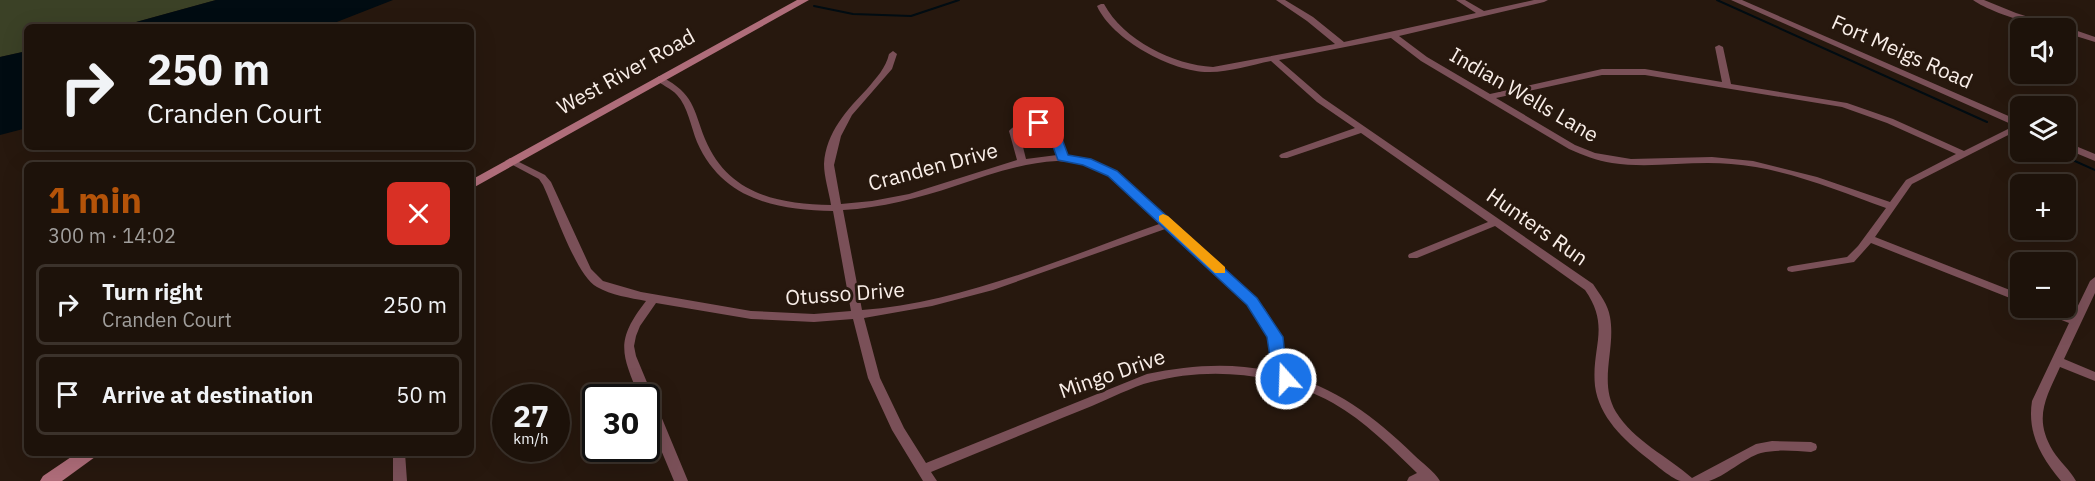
<!DOCTYPE html>
<html lang="en">
<head>
<meta charset="utf-8">
<style>
  :root { --surface:#1d120a; --page:#251b13; --text:#f1f3f6; --muted:#a09e9c; --line:#3b322b; --accent:#b45309 }
  body { margin:0; font-family:"IBM Plex Sans",sans-serif; background:var(--page); color:var(--text); height:100vh; display:flex; flex-direction:column; font-size:22px; white-space:nowrap }
  * { box-sizing:border-box; margin:0 }
  p { font-size:20px; color:var(--muted) }
  .icon { flex:none; width:33px; height:33px; fill:none; stroke:currentColor; stroke-width:2; stroke-linecap:round; stroke-linejoin:round }
  .map { position:relative; flex:1; overflow:hidden }
  .drawer { position:absolute; left:24px; top:162px; width:450px; height:294px; display:flex; flex-direction:column; background:var(--surface); border-radius:9px; box-shadow:0 6px 24px #0002,0 0 0 2px var(--line) }
  .drawer>* { flex:none }
  .guide { position:absolute; left:24px; top:24px; width:450px; height:126px; border-radius:9px; box-shadow:0 6px 24px #0002,0 0 0 2px var(--line); background:#1d120a; color:var(--text); overflow:hidden }
  .fabs { position:absolute; left:2010px; top:18px; display:grid; gap:12px }
  .fabs a { display:grid; place-items:center; width:66px; height:66px; border-radius:9px; background:var(--surface); box-shadow:0 6px 24px #0002,0 0 0 2px var(--line); font-size:30px }
  .speed { position:absolute; left:492px; top:384px; display:flex; gap:12px; font-size:30px; font-weight:700; text-align:center }
  .speed>* { display:grid; place-content:center; width:78px; height:78px; border-radius:50%; background:var(--surface); box-shadow:0 6px 24px #0002,0 0 0 2px var(--line); line-height:1 }
  .speed small { font-size:15px; font-weight:400 }
  .speed .limit { border:3px solid #111; border-radius:9px; background:#fff; color:#111 }
  .pin { position:absolute; display:grid; place-items:center; width:51px; height:51px; color:#fff; margin:-26px; border-radius:12px; box-shadow:0 3px 9px #0006 }
  .me { position:absolute; width:66px; margin:-33px; rotate:340deg; stroke-linejoin:round; filter:drop-shadow(0 0 4px #0008) }
  .turn { display:flex; align-items:center; gap:21px; height:126px; padding:0 24px; font-size:27px }
  .turn .icon { width:78px; height:78px; stroke-width:2.5 }
  .turn b { display:block; font-size:42px; line-height:51px }
  .round { display:grid; place-items:center; flex:none; width:63px; height:63px; border-radius:9px; background:var(--page) }
  .overview { display:flex; align-items:center; justify-content:space-between; height:102px; padding:0 24px }
  h1 { font-size:36px; font-weight:800; line-height:45px; color:var(--accent) }
  ul { padding:0; list-style:none }
  li { display:flex; align-items:center; gap:18px; height:81px; margin:0 12px 9px; padding:0 12px; border:3px solid var(--line); border-radius:9px }
  li div { flex:1 }
  li b { display:block; font-size:22px }
  li em { font-style:normal }
  .map>svg:first-child { display:block }
  .green { fill:#3b4126 }
  .water { fill:#010c12 }
  .lines { fill:none; stroke-linecap:round; stroke-linejoin:round }
  .stream { stroke:#010c12; stroke-width:2 }
  .minor { fill:#7a5058; fill-rule:evenodd }
  .tertiary { fill:#7a5058; fill-rule:evenodd }
  .secondary { fill:#af6d7a; fill-rule:evenodd }
  .route { fill:#1a73e8; stroke:#114b97; stroke-width:1.5 }
  .slow { fill:#f59e0b }
  .labels { text-anchor:middle; stroke-width:6; stroke-linejoin:round; paint-order:stroke }
  .street-label { font-size:21px; fill:#f9eee8; stroke:#27180e }
</style>
</head>
<body>
<div class="map">
<svg width="2095" height="481" viewBox="0 0 2095 481">
  <rect width="100%" height="100%" fill="#27180e"/>
  <path class="green" d="M0,0H216L118,27H27V51L0,57Z"/>
  <path class="water" d="M216,0H393L324,27H118Z
    M27,51V128L0,135V57Z"/>
  <g class="lines">
    <path class="stream" d="M1717,0L1987,122
      M814,6L853,14L911,16L959,0
      M2055,152L2095,170"/>
    <path class="minor" d="M1276,0H1285L1313,17L1344,42L1476,13L1456,0H1465L1484,11L1534,0H1548L1544,2L1399,36L1427,57L1490,94L1602,69H1645L1722,82L1715,47L1719,45L1723,47L1731,84L1847,103L1893,119L1964,151L2020,123V129L1912,184L1875,237L2020,294V302L1871,243L1854,262L1792,272L1788,271L1787,269L1788,267L1792,266L1847,257L1858,246L1886,208C1836,190 1785,168 1731,164C1692,160 1652,169 1612,163C1597,161 1583,155 1569,149L1421,61L1391,38L1279,60L1323,98L1593,284C1600,295 1608,304 1610,317C1616,349 1598,382 1616,412C1634,441 1667,456 1692,478L1756,444L1772,441L1811,442L1816,444L1817,447L1816,450L1811,452C1795,451 1777,449 1761,453C1744,458 1724,477 1709,481C1701,481 1689,481 1681,481C1673,480 1655,464 1647,458C1624,440 1599,417 1595,386C1591,347 1611,327 1585,290L1495,226L1417,258H1409L1408,256L1409,254L1488,222L1361,133L1287,158H1281L1279,156L1281,154L1355,128L1317,102L1271,61C1251,65 1230,72 1210,72C1174,73 1112,40 1097,6L1101,4H1104C1123,40 1174,65 1213,67L1335,44L1307,21ZM1602,75H1645L1842,107L1887,123L1956,154L1906,180L1890,202L1817,177L1753,161L1712,157L1631,159L1595,153L1575,145L1496,98Z
      M1973,0H1984L2016,13L2063,28C2044,30 1989,12 1973,0Z
      M2063,28H2069L2095,37V42L2066,33V28Z
      M893,51L897,54L892,69L852,115L841,136L834,165L841,204L872,201L909,194L1017,160L1009,131C1019,120 1041,114 1053,125C1058,130 1064,148 1067,156C1087,157 1106,164 1122,176L1244,286L1265,309L1275,325L1280,340L1282,357L1281,374C1334,385 1376,418 1414,455C1422,463 1434,471 1440,481H1407L1409,477L1417,473C1391,448 1365,421 1333,403C1279,373 1211,366 1151,382C1141,384 1131,389 1121,393C1102,402 1082,410 1062,418C1019,436 975,454 931,472L937,481H923L892,430L868,378L853,319L814,322L751,319L656,303L640,326L636,336L634,346L636,356L688,481H674L646,414V398H640C621,353 615,341 646,301C630,298 611,295 597,287C576,276 554,208 543,185L539,179L505,161L510,158L513,159L545,175L551,182L591,269L603,281L641,292L751,311L814,314L851,311L833,211C775,210 722,199 697,142C691,127 688,107 677,95C671,88 661,85 655,79L659,76L662,77C694,94 693,108 705,139C728,194 777,204 831,205C829,192 824,177 824,164C826,132 847,110 867,89C876,78 886,68 889,54ZM1028,125L1039,126L1046,129L1057,155L1026,159L1019,131ZM1057,161C1071,162 1085,163 1098,169C1123,180 1143,205 1162,223C1069,256 961,303 862,310L843,210C881,208 919,198 955,186C989,175 1021,163 1057,161ZM1168,228C1182,241 1195,254 1209,266C1228,284 1252,301 1263,325C1270,340 1270,355 1269,371C1228,362 1188,366 1147,374L926,463L904,428L880,378L864,318L932,306L993,290Z
      M2095,277V293L2064,359L2095,372V381L2060,367C2046,398 2033,418 2053,451C2060,462 2070,470 2076,481H2061C2041,457 2027,433 2032,401L2069,323L2039,311L2037,308H2052L2073,316L2090,281Z
      M393,453H405L407,481H393Z"/>
    <path class="tertiary" d="M1731,0H1742L2020,121V128Z
      M2066,142L2095,154V161L2066,149Z"/>
    <path class="secondary" d="M797,0H809L471,189V180Z
      M77,453H97L95,457L62,481H40L43,476Z"/>
  </g>
  <path class="route" d="M1039,119L1058,128L1068,155L1091,159L1117,171L1257,298L1283,337L1285,357L1283,373L1291,375L1294,379L1291,383L1286,385L1269,380L1267,376L1270,357L1267,337L1247,305L1108,176L1083,165L1058,160L1048,133L1033,123Z"/>
  <path class="slow" d="M1163,214L1168,216L1225,267V273H1215L1159,221V216Z"/>
  <g class="labels">
    <g class="street-label">
      <text transform="translate(1902 52) rotate(24)" y="7">Fort Meigs Road</text>
      <text transform="translate(626 72) rotate(-29)" y="7">West River Road</text>
      <text transform="translate(1524 95) rotate(30)" y="7">Indian Wells Lane</text>
      <text transform="translate(933 167) rotate(-15)" y="7">Cranden Drive</text>
      <text transform="translate(1537 227) rotate(35)" y="7">Hunters Run</text>
      <text transform="translate(845 294) rotate(-4)" y="7">Otusso Drive</text>
      <text transform="translate(1112 374) rotate(-19)" y="7">Mingo Drive</text>
    </g>
  </g>
</svg>
<div class="fabs">
<a><svg class="icon" aria-label="sound" viewBox="0 0 24 24"><path d="M4 9h4l5-4v14l-5-4H4zM17 9q2 3 0 6"/></svg></a>
<a><svg class="icon" aria-label="layers" viewBox="0 0 24 24"><path d="M12 4l9 5-9 5-9-5zM3 14l9 5 9-5"/></svg></a>
<a>+</a>
<a>−</a>
</div>
<div class="speed"><div>27<small>km/h</small></div><div class="limit">30</div></div>
<div class="pin" style="left:1039px;top:123px;background:#d93025"><svg class="icon" aria-label="arrive" viewBox="0 0 24 24"><path d="M6 21V4h12l-3 4 3 4H6"/></svg></div>
<svg class="me" style="left:1286px;top:379px" viewBox="-20 -20 40 40"><circle r="17" fill="#1a73e8" stroke="#fff" stroke-width="3"/><path d="M0-11L8 9 0 5-8 9z" fill="#fff"/></svg>
<div class="guide">
<div class="turn"><svg class="icon" aria-label="right" viewBox="0 0 24 24"><path d="M7 20v-9h11M14 6l5 5-5 5"/></svg><div><b>250 m</b>Cranden Court</div></div>
</div>
<section class="drawer">
<div class="overview"><div><h1>1 min</h1><p>300 m · 14:02</p></div><a class="round" style="background:#d93025;color:#fff"><svg class="icon" aria-label="close" viewBox="0 0 24 24"><path d="M6 6l12 12M18 6L6 18"/></svg></a></div>
<ul>
<li><svg class="icon" aria-label="right" viewBox="0 0 24 24"><path d="M7 20v-9h11M14 6l5 5-5 5"/></svg><div><b>Turn right</b><p>Cranden Court</p></div><em>250 m</em></li>
<li><svg class="icon" aria-label="arrive" viewBox="0 0 24 24"><path d="M6 21V4h12l-3 4 3 4H6"/></svg><div><b>Arrive at destination</b></div><em>50 m</em></li>
</ul>
</section>
</div>
</body>
</html>
